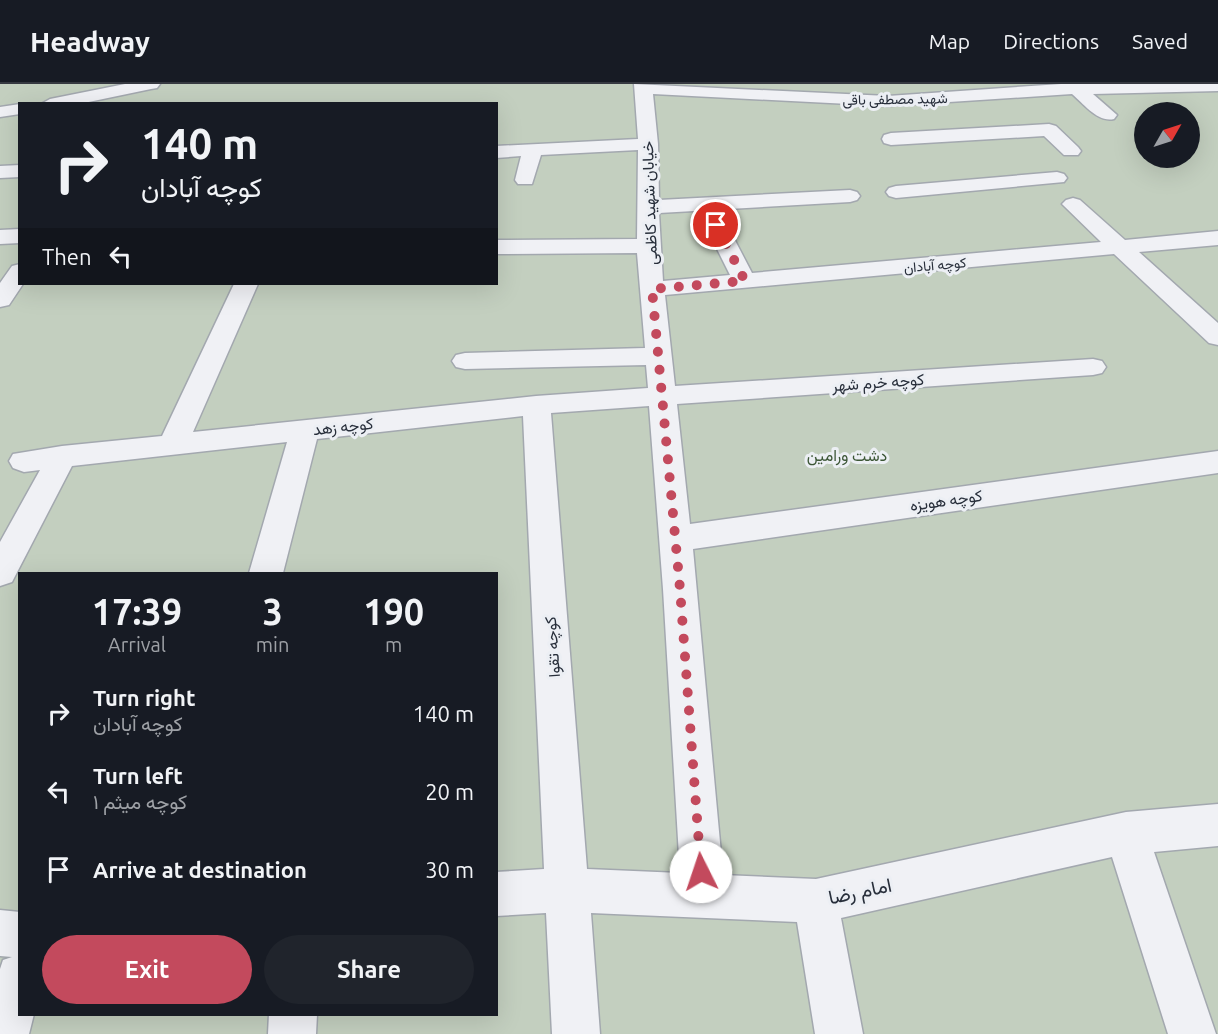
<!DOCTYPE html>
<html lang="en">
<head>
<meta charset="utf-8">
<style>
  :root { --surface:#171b24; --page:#20242c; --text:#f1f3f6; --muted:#9ea1a6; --line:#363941; --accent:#c34a5d }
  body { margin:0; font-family:Ubuntu,Vazirmatn,sans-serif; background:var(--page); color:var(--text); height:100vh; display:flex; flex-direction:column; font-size:22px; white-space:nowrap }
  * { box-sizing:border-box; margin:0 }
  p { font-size:20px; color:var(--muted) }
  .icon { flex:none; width:33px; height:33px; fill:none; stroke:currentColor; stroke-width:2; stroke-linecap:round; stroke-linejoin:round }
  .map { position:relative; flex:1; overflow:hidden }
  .details { position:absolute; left:18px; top:488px; width:480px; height:444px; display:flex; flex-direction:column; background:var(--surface); border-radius:0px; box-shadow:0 6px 24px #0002 }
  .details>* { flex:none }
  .top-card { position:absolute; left:18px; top:18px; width:480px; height:183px; border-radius:0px; box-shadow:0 6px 24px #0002; background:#171b24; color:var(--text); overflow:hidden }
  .needle { width:39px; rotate:51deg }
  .buttons { position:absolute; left:1134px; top:18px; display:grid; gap:12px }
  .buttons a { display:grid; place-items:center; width:66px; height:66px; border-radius:50%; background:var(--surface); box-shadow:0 6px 24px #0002; font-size:30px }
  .pin { position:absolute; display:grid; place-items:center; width:51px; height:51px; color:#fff; margin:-26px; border:3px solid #fff; border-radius:50%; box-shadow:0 2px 6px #0007 }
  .me { position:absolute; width:66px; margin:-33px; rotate:356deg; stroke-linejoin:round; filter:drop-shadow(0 0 4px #0008) }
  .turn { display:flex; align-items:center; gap:21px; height:126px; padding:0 24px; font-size:27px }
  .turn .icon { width:78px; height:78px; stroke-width:2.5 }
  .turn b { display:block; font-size:42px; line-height:51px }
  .then { display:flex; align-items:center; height:57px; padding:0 24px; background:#0003; gap:12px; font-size:22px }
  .eta { display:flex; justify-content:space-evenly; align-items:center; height:102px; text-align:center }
  .eta b { font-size:36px; font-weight:700; line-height:42px }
  .button { display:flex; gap:12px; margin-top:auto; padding:12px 24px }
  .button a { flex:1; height:69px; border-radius:36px; background:var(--accent); color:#fff; font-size:24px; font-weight:700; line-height:69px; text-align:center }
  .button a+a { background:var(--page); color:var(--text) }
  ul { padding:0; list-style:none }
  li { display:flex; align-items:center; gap:18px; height:78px; padding:0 24px }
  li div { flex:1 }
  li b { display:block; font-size:22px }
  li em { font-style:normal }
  header { display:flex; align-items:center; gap:36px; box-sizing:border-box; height:84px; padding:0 30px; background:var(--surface); border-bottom:2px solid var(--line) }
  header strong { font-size:28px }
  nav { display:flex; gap:33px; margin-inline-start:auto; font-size:21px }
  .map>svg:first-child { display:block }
  .green { fill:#c3cfbf; fill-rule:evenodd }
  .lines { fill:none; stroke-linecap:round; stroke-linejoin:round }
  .minor-casing { stroke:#a3a8af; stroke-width:3 }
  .minor { fill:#f0f1f5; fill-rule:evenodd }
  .route { stroke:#c34a5d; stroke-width:10; stroke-dasharray:0 18 }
  .labels { text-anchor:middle; stroke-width:6; stroke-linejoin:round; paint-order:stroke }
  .far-street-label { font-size:14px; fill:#282f3b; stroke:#eceff4 }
  .street-label { font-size:16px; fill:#282f3b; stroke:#eceff4 }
  .park-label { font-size:16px; fill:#3c5636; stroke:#eceff4 }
  .near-street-label { font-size:20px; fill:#282f3b; stroke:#eceff4 }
</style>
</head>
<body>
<header>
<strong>Headway</strong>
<nav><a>Map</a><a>Directions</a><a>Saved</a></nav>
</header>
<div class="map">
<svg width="1218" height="950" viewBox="0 0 1218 950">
  <rect width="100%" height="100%" fill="#dde1e6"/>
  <path class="green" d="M0,0H1218V950H0ZM20,20H496V200H20ZM1144,28H1190V74H1144ZM20,489H496V930H20Z"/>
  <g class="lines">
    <defs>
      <path id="minor" d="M125,0H160L157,4L151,5L79,20H41L50,15Z
        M634,0L888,12L1061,0H1218V7L1093,10L1117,31L1114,35C1098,39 1084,20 1072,10L888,22L653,10L658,60L659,116L850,106L857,108L860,112L857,116L850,118L659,129L663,197L730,191L705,141L708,136L716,134L724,136L727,141L752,189L1101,158L1062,120L1066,116L1073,114L1080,116L1125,156L1218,147V161L1139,168L1218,239V261L1209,259L1114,170L665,211L675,302L1093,275L1102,277L1106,283L1102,289L1093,291L677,320L690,440L1218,367V389L693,465L723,791L816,795L1126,728L1218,720V762L1154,768L1216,950H1168L1112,773L841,834L863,950H815L797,838L591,829L600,950H552L546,829L496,832V788L544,785L523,332L317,355L283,489H249L287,358L72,382L12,498L0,502V458L40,386L24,388L13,384L9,377L13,370L62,362L162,352L234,200H258L193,348L536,312L648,304L646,281L465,285L456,283L452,277L456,271L465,269L645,264L637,169L496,170V156L637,155L638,66L541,71L532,100H518L515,96L521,72L496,74V62L638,55ZM649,322L663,505L680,789L587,785L551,329Z
        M20,20V30L0,33V23Z
        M1049,40L1056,42L1078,63L1081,67L1078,71H1064L1044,52L891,61L884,59L882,55L884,51L891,49Z
        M20,81V93L0,94V82Z
        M1057,88L1064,90L1067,94L1064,98L896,114L889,112L886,108L889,104L896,102Z
        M20,145V159L0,160V146Z
        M20,180V200H23L9,221L0,223V199L12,182Z
        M0,826L20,828V930H34L29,950H0V885L3,876L12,873L0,872Z
        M269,930H317L316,950H268Z"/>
    </defs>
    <use href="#minor" class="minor-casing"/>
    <use href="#minor" class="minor"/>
  </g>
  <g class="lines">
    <path class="route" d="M701,788L680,505L652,205L745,197L716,141"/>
  </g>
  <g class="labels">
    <g class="far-street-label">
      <text transform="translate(895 15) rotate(-1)" y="5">شهید مصطفی باقی</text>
      <text transform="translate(935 181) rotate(-5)" y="5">کوچه آبادان</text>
    </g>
    <g class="street-label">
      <text transform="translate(649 119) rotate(-92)" y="6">خیابان شهید کاظمی</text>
      <text transform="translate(878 298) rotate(-4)" y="6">کوچه خرم شهر</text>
      <text transform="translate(343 342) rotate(-6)" y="6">کوچه زهد</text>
      <text transform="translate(946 416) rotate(-8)" y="6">کوچه هویزه</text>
      <text transform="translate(552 563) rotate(-94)" y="6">کوچه تقوا</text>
    </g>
    <g class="park-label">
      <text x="847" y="377">دشت ورامین</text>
    </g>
    <g class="near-street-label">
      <text transform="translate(860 807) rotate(-12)" y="7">امام رضا</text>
    </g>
  </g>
</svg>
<div class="buttons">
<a><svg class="needle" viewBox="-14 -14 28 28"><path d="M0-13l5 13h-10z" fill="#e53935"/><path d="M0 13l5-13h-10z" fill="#9ea1a6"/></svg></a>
</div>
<div class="pin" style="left:716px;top:141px;background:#d93025"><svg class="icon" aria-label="arrive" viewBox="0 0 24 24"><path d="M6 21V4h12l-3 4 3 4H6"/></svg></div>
<svg class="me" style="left:701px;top:788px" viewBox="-20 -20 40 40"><circle r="19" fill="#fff"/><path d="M0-13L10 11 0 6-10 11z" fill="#c34a5d"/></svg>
<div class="top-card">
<div class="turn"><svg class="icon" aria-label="right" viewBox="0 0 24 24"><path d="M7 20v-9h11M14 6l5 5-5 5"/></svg><div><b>140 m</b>کوچه آبادان</div></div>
<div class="then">Then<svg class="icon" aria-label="left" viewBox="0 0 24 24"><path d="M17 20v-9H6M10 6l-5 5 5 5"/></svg></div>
</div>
<section class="details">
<div class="eta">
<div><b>17:39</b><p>Arrival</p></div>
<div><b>3</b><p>min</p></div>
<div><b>190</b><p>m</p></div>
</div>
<ul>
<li><svg class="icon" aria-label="right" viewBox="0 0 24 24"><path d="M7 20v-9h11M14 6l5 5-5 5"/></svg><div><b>Turn right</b><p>کوچه آبادان</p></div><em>140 m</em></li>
<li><svg class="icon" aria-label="left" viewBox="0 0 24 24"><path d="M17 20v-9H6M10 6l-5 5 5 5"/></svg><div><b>Turn left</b><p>کوچه میثم ۱</p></div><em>20 m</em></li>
<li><svg class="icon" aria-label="arrive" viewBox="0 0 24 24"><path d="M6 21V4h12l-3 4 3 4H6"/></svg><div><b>Arrive at destination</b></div><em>30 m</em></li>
</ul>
<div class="button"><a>Exit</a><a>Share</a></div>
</section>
</div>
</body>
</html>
